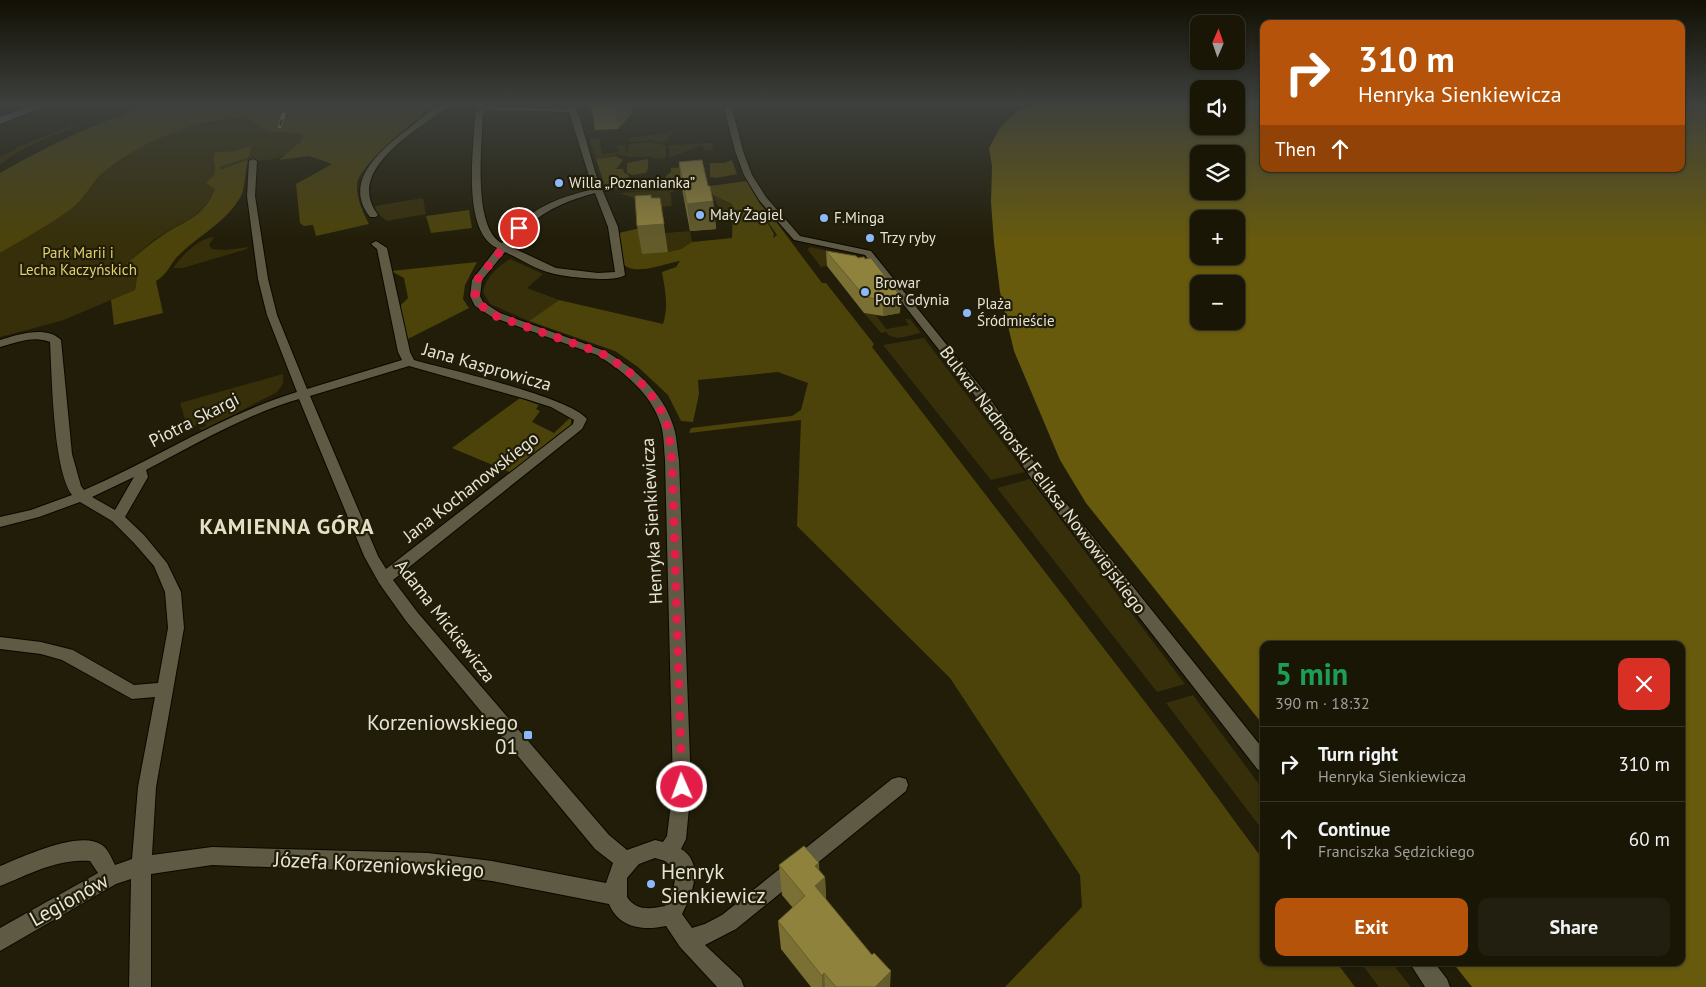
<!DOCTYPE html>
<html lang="en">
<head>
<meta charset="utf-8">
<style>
  :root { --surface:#191606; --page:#221f10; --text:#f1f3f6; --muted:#9f9f9b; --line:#373528; --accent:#b45309 }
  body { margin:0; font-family:"PT Sans",sans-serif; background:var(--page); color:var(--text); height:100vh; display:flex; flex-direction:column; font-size:19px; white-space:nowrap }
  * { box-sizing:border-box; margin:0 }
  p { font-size:16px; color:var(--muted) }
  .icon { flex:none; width:28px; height:28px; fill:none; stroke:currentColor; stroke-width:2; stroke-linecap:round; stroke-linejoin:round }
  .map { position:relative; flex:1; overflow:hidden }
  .side { position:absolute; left:1260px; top:641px; width:425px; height:325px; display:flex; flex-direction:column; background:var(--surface); border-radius:10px; box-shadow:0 1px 4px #0004,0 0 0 1px var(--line) }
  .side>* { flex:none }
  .banner { position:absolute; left:1260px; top:20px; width:425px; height:152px; border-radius:10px; box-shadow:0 1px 4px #0004,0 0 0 1px var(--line); background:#b45309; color:#fff; overflow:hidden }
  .needle { width:32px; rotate:2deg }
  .buttons { position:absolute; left:1190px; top:15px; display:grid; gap:10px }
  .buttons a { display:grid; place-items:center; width:55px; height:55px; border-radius:10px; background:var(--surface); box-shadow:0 1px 4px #0004,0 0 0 1px var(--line); font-size:25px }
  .pin { position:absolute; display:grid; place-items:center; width:42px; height:42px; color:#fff; margin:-21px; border:2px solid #fff; border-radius:50%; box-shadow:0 1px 5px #0007 }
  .me { position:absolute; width:55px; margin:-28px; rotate:358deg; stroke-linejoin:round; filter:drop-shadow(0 0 4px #0008) }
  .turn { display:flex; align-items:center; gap:18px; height:105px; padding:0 15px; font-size:22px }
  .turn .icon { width:65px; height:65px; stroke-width:2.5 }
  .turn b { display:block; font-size:35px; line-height:42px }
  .then { display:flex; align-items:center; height:48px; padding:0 15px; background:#0003; gap:10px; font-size:19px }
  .round { display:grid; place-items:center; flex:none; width:52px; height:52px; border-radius:10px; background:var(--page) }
  .headline { display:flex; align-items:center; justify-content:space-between; height:85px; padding:0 15px }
  h1 { font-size:30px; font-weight:800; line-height:38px; color:#1e9e55 }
  .action { display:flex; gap:10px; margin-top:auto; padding:10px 15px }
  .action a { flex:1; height:58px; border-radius:10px; background:var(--accent); color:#fff; font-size:20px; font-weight:800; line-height:58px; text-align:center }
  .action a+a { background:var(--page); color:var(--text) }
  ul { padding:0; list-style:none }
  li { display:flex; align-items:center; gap:15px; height:75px; padding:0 15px; border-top:1px solid var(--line) }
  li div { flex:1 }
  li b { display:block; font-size:19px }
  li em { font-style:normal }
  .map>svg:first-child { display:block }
  .built { fill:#2c2709 }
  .green { fill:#362f0a }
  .forest { fill:#4c430a }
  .water { fill:#675a0d; fill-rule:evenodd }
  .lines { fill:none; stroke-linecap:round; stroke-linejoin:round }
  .street-casing { stroke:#0b0700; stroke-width:2 }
  .secondary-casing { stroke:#0b0700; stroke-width:2 }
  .street { fill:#5e5a43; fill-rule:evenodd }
  .secondary { fill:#5a676d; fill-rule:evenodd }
  .rail-casing { stroke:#b0ae9f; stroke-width:4 }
  .rail { stroke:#211d08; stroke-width:2.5; stroke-dasharray:7; stroke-linecap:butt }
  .wall { fill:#7b7034 }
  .shaded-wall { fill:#645b2b }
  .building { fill:#8f823d; stroke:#645b2b }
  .route { stroke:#e11d48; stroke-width:9; stroke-dasharray:0 16.2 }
  .poi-dot { fill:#8bb9fc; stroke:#211d08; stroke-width:2 }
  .labels { text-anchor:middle; stroke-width:4.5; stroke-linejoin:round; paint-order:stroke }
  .far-poi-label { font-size:15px; fill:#e6e4d7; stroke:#211d08; text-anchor:start }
  .far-park-label { font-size:15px; fill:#e3d16e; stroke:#211d08 }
  .street-label { font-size:18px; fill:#e6e4d7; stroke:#211d08 }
  .near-poi-label { font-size:21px; fill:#e6e4d7; stroke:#211d08; text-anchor:end }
  .near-street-label { font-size:21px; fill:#e6e4d7; stroke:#211d08 }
  .district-label { font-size:22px; font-weight:bold; letter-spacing:1px; fill:#e4e0c5; stroke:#211d08 }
</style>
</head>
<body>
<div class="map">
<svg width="1706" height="987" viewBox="0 0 1706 987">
  <rect width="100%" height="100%" fill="#211d08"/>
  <path class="built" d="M63,103H152L107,116L42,111Z"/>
  <path class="green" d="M247,119L263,123L270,131L277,133L293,131L303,134C292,161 272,159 248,162V160L222,169L218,167L250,145L236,151L215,152L213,161L216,171L211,179L215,189C203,218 184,220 160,236C148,244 137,254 126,264L136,266L138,270L135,290L61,321L0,337V253C24,239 49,225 72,208C85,199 93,182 105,171C143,138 197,120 247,119Z
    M71,126L76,127C50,136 21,147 0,165V157L17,149L15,148Z
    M673,132L663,143L651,140L630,142L629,138Z
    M599,138L602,154L620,152L616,146L625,145V152L628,151L629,144L651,142L666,146V158L653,159V157H629L618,154L596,159L589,139Z
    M712,143L713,150H704L703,146H700L669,158V145Z
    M674,190V192H670L672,206L659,207L619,193Z
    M713,195L732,204V219L724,220Z
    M423,198L426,214L387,221L376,212L375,206Z
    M690,231L692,242L681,249L668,252L665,233Z
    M214,237L209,245L212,249L226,250L248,247L247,249L183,268H173C182,256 198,238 214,237Z
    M811,247L847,255L835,264L821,267L807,249Z
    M510,259L543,274L527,288L559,300L529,321L490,304L483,292C487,275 497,268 510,259Z
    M864,313L876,315L886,329L909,325L905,319H910L921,333C909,335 894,343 886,332L881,333Z
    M924,338L1025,472L991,480L883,345Z
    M283,374V384L277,392L202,431L199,428L206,426L204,422L188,429L180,403Z
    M1030,479L1185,684L1157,692L997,488Z
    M1193,695L1264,791V832L1166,703Z
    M1361,963H1392L1411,987H1379Z"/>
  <path class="forest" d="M158,103H429L434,105C417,120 365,160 358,180C354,193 363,213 369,224L316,236L313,225L304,226L300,223L296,184L332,164L309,156L279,160L300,142L303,134C291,131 280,134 269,131C261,128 254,120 245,119C204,115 135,144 104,172C92,182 85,199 71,209C49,225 24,239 0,253V173C52,144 100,120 158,103Z
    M251,145L249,157L219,167L222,169L248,160C246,168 244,189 242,194C228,222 197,236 176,258C170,266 165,276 156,281L163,313L114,325L111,300L135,290L138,270L136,266L126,264C137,255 148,245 160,237C184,220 203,219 215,189L206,183C224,168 209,168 215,152L236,151Z
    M615,156L623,160L616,169H623L624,173L628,174L630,179L616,181L618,186L632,184L634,188L699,184C670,189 634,195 605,186L596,159Z
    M648,159V168L646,173L632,175L627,172V163Z
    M732,160L737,174L717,178L710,177V163H724Z
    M686,167L692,182L637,186L635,181L666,180V176L671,172V168Z
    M747,181L760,204L768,213L767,222L774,234L773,238L777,235L768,222L771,215L822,283H826L874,344L872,347L1195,767L1264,861V962L1337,963L1355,987H1005L1082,907L1080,875L950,678L797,526L801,420L689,433L691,428L792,416L801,410L808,383L778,372L698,380L699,394L693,422L681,421L668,395L638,367L615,351L529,321L559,300L663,324C669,305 665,291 662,272L676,267L680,261C665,263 638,276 624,265L619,233L640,228L668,252L681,249L692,242L732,238L733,210L732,204L713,195L710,186Z
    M469,210L472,228L431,233L426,216Z
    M477,262L465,285L463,299L469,308L408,339L399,307L408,298L404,278L391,271Z
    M520,398L539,405L536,409L540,411L532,422L554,433L571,417V425L512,473L452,448Z"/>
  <path class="water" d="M1036,103H1199V126H1236V103H1264V169H1681V103H1706V987H1472L1453,963L1681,962V645H1264V726L1086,503L1060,460L1014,351L1000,292L994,243L991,202L992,166L989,148L1000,128L1017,111ZM1199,154H1236V191H1199ZM1199,219H1236V256H1199ZM1199,284H1236V321H1199Z"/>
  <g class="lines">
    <defs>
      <path id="street" d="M1,103H19L39,107L35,109Z
        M444,103H453C425,126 342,168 378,215L376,217H370C341,181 383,148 409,128C420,119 431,109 444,103Z
        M465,103H481L486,106L562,109L569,108L575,103H583L575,110L579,115L596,175L618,227L625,275C616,283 564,277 551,273C535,269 520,259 505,252L482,280L480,296L483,302L500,313L605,351C634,368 662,391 673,425C677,436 677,448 679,460L691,787L686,839L681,849C705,863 692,895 682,914L692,928L705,924L722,915L892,779L899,777L906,779L908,785L906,791L736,929L705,945L741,979L744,987H717L680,947L666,926C643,931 619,928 609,904L492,881L428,873L212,865L151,874V987H129L131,879L116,884L0,951V928L98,873L90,861C58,858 30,874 0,886V866C22,857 81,829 102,845C108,849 112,859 115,865L132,859L138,787L155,697L132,699L62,660L41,654L0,649V637L41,642L73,650L134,685L158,683L168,628L165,592L154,566L134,543L112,521L80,502L39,517L0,527V517L31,510L72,495C53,469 52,377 50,342C33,335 16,343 0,347V340C17,335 46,325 61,340L72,454L81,486L84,490C156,459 221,415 297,392L267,315L258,279L247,196L249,161L253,159L257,161L255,196L268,279L277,315L307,389L402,360L398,352L377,249L371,244L376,241L387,248L410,352L414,360C446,369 570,397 587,419L582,429L393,580L418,613L609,835L627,850L655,840L663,842L667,836L673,787L665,460C664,449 664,436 661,425C651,393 624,372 597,355L492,317L475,306L470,296L472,280L497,248C461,231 474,148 475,114L480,108ZM486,110L569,112L593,189C550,200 531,208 502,243C472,229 482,143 483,114ZM595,193L608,227L615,272L598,273L556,268L509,246C536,215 555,204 595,193ZM409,366L526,399L551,407L574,420L573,424L386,569L378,556L310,396ZM299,399L364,556L379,583L406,621L595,849L613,863L606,883L492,861L428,853L212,847L152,855L156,787L184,628L181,592L167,563L144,535L125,517L148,477L146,470C196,444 245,415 299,399ZM134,477L115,510L92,497ZM655,858L665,861L675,869C677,882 671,895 665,906C650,909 636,911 627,897V878L639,864Z
        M727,103H734L732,108L743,151L752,175L766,197L800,236L871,251L988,396L1041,472L1264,750V772L1258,770L1031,478L979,401L865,255L794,240L759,200L744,175L735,151L724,108Z
        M1409,962H1434L1447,979L1450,987H1425Z"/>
      <path id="secondary" d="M39,103H52L0,124V117Z"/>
    </defs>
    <use href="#street" class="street-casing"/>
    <use href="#secondary" class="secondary-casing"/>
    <use href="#street" class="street"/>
    <use href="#secondary" class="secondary"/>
    <defs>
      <path id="rail" d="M280,126L287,103"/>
    </defs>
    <use href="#rail" class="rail-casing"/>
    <use href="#rail" class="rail"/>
  </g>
  <path class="wall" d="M591,103L632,113L618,129L595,130Z
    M679,162L708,186L713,201L716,229L690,231L682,189Z
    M826,251L900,313L883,316L864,313L827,266Z
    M779,865L819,870L825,877L826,899L890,987H811L781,949L778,921L793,908L782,895Z"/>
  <path class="shaded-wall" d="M624,103H630L632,113L618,129L615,112Z
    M651,195L655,222L660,198L668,252L642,254L637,226L651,198Z
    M713,201L716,229L690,231L687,204Z
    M901,297L900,313L883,316V300Z
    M819,863L820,882L825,877L826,907L815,886V866Z
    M891,971L890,987H875Z
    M824,973L825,987H822V976Z"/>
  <path class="building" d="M591,103H624L615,112L592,113Z
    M702,160L708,186H710L713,201L687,204L679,162Z
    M651,195V198H660L664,224L637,226L635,196Z
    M826,251L856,256L858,258L864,257L865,259L871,258L901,297L883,300L865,297Z
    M804,846L819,863L815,866L825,877L815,886L872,955L874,953L891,971L875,987H836L824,973L822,976L778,921L805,896L779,865Z"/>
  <linearGradient id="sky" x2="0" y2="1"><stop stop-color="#121004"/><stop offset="0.43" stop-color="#3d403d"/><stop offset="1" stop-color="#3d403d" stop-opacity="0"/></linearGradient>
  <rect width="1706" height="241" fill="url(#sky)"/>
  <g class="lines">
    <path class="route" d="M519,228L477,280L475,296L479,304L496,316L601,353C630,370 656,392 667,425C670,436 670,449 672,460L682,787"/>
  </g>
  <g class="poi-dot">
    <circle cx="559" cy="183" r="5"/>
    <circle cx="700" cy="215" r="5"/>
    <circle cx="824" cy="218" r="5"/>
    <circle cx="870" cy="238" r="5"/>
    <circle cx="865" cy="292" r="5"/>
    <circle cx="967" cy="313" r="5"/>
    <rect x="523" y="730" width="10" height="10" rx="2.5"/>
    <circle cx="651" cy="884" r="5"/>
  </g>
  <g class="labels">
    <g class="far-poi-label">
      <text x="569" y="188">Willa „Poznanianka”</text>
      <text x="710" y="220">Mały Żagiel</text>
      <text x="834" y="223">F.Minga</text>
      <text x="880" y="243">Trzy ryby</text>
      <text x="875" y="288">Browar<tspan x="875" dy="17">Port Gdynia</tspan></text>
      <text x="977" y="309">Plaża<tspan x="977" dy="17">Śródmieście</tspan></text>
    </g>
    <g class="far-park-label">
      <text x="78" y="258">Park Marii i<tspan x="78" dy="17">Lecha Kaczyńskich</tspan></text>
    </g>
    <g class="street-label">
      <text transform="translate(487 367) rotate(16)" y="6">Jana Kasprowicza</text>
      <text transform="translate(194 420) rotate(-27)" y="6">Piotra Skargi</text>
      <text transform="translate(1043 480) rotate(53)" y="6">Bulwar Nadmorski Feliksa Nowowiejskiego</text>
      <text transform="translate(471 487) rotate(-38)" y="6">Jana Kochanowskiego</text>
      <text transform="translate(652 521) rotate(-93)" y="6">Henryka Sienkiewicza</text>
      <text transform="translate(445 621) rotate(52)" y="6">Adama Mickiewicza</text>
    </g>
    <g class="near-poi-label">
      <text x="518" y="730">Korzeniowskiego<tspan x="518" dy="24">01</tspan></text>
      <text x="661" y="879" text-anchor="start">Henryk<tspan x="661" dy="24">Sienkiewicz</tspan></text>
    </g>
    <g class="near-street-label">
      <text transform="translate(379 865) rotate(3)" y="7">Józefa Korzeniowskiego</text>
      <text transform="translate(69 900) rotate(-29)" y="7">Legionów</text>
    </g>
    <g class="district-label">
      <text x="287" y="534">KAMIENNA GÓRA</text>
    </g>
  </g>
</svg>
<div class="buttons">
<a><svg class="needle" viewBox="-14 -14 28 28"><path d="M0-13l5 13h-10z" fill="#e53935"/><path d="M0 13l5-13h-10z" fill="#9f9f9b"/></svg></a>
<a><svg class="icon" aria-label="sound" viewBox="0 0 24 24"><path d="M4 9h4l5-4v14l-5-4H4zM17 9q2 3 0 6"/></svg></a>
<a><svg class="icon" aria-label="layers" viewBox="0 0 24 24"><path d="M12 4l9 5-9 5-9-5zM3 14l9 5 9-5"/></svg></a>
<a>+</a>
<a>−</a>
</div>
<div class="pin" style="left:519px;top:228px;background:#d93025"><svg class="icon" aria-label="arrive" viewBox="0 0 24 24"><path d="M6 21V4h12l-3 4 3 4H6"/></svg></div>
<svg class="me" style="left:682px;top:787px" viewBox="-20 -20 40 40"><circle r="17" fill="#e11d48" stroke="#fff" stroke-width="3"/><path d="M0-11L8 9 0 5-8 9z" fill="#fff"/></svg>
<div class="banner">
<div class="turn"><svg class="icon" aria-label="right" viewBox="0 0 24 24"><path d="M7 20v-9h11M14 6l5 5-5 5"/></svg><div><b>310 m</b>Henryka Sienkiewicza</div></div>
<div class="then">Then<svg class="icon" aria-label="ahead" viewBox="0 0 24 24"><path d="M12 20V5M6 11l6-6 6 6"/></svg></div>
</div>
<section class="side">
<div class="headline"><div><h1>5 min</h1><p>390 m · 18:32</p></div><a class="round" style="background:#d93025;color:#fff"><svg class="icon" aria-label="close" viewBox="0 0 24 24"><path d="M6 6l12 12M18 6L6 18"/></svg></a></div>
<ul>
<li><svg class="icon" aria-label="right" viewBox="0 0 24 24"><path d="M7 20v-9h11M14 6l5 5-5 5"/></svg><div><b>Turn right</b><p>Henryka Sienkiewicza</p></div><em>310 m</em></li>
<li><svg class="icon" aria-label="ahead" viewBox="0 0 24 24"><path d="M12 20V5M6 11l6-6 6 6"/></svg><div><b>Continue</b><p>Franciszka Sędzickiego</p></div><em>60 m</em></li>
</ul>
<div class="action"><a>Exit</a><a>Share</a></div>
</section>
</div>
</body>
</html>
